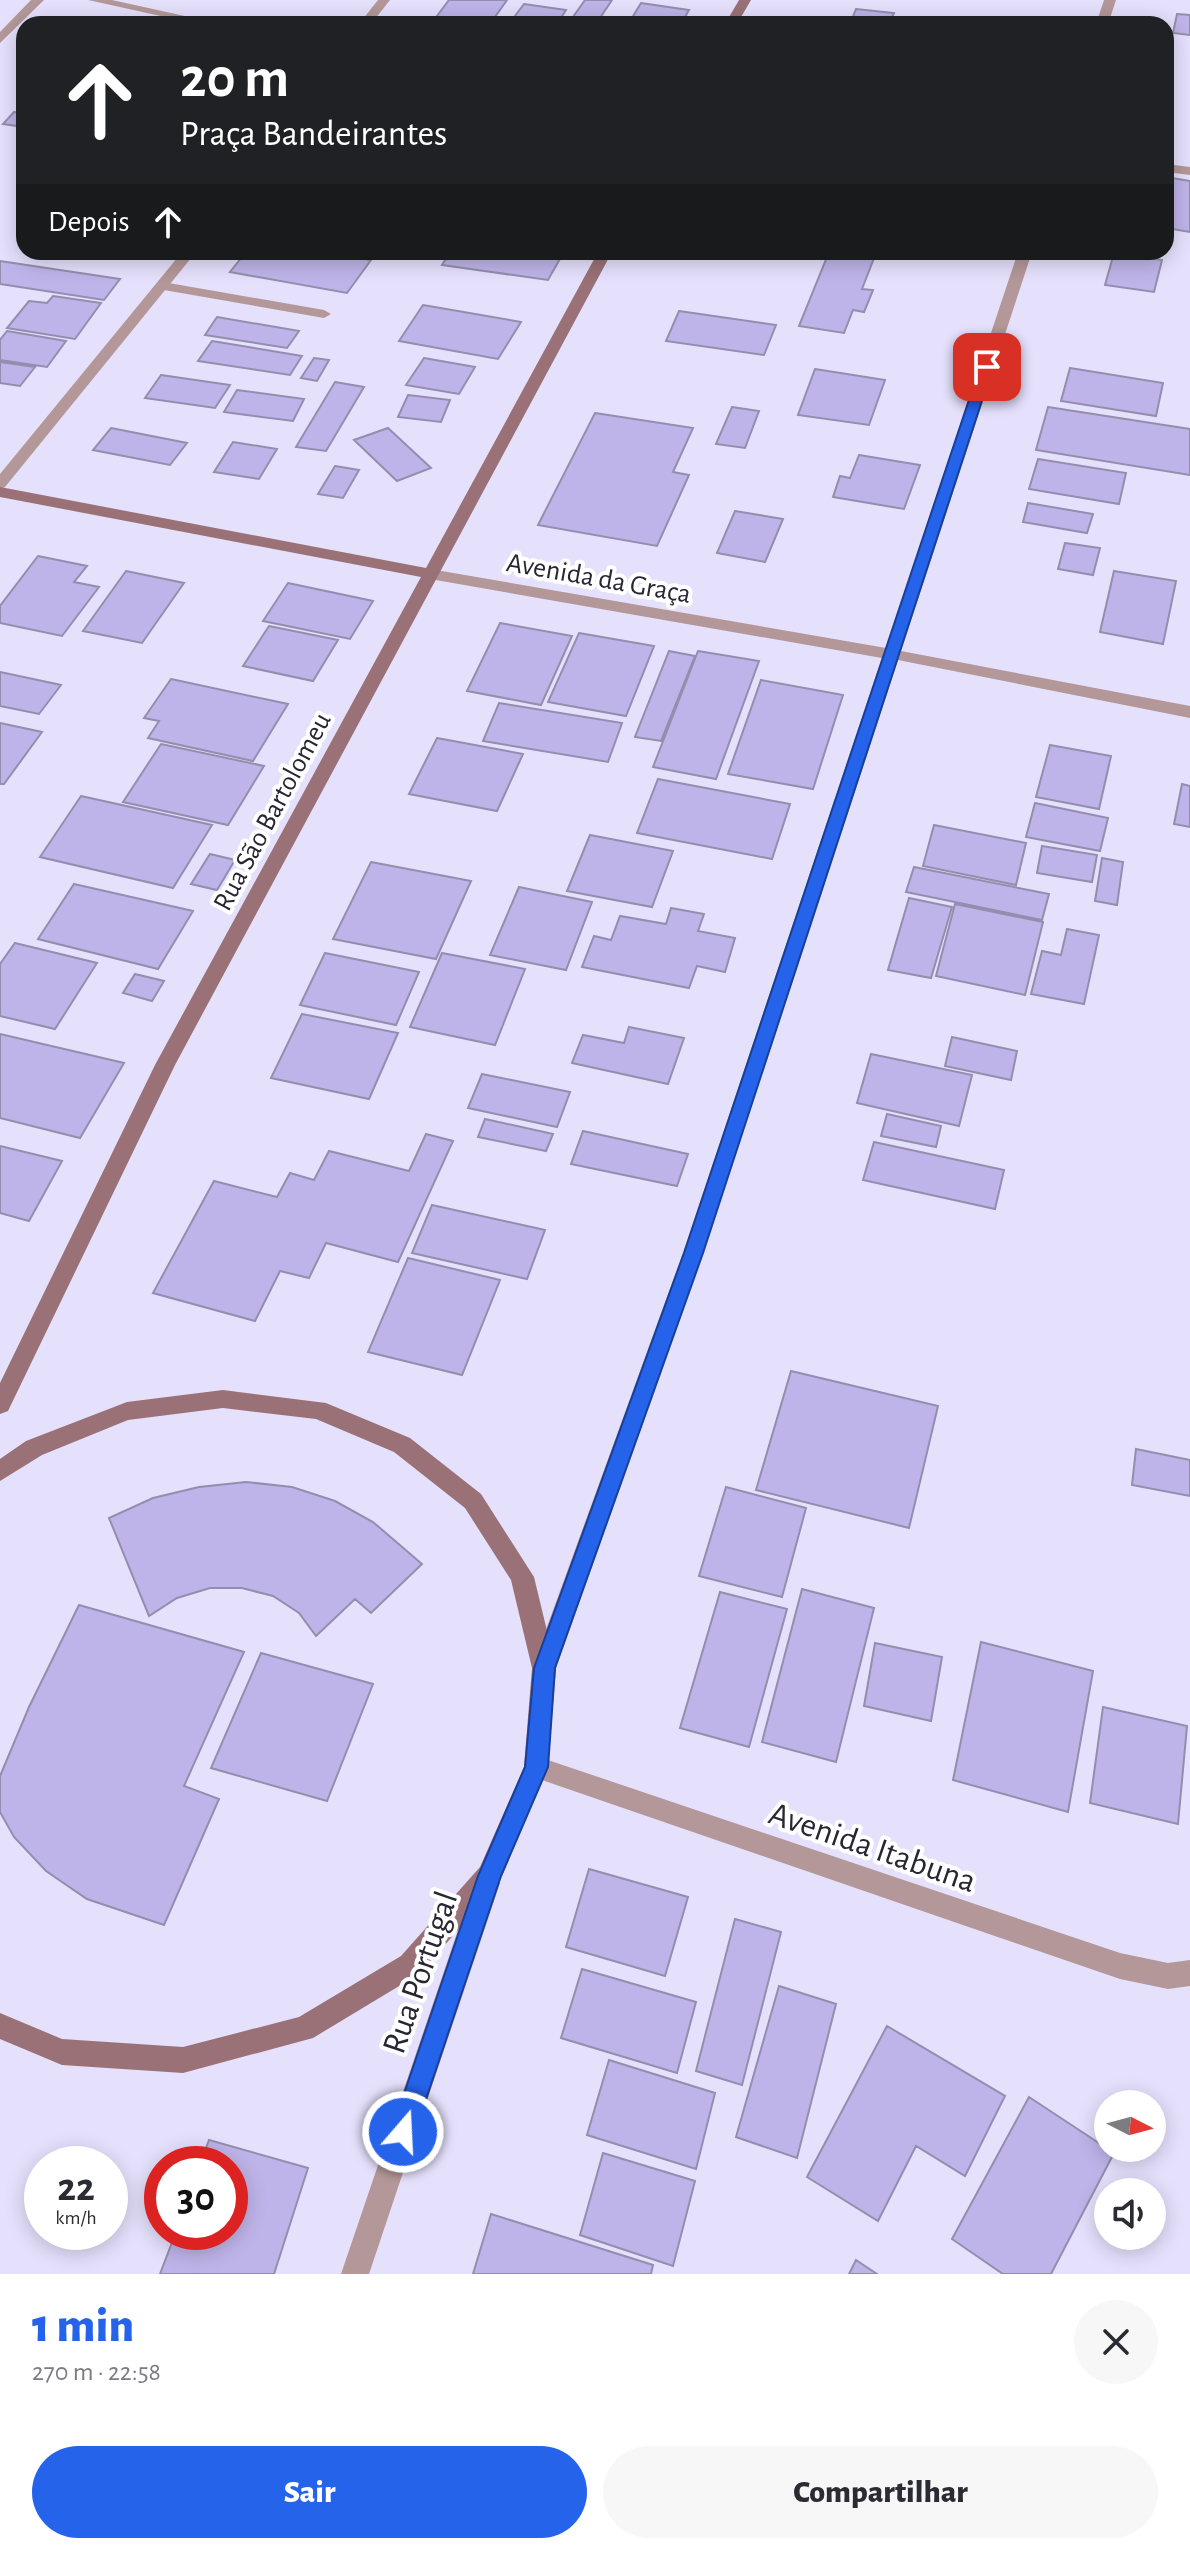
<!DOCTYPE html>
<html lang="pt">
<head>
<meta charset="utf-8">
<style>
  :root { --surface:#fff; --page:#f7f7f7; --text:#2b2b33; --muted:#7c7c81; --accent:#2563eb }
  body { margin:0; font-family:"Alegreya Sans",sans-serif; background:var(--page); color:var(--text); height:100vh; display:flex; flex-direction:column; font-size:30px; white-space:nowrap }
  * { box-sizing:border-box; margin:0 }
  p { font-size:26px; color:var(--muted) }
  .icon { flex:none; width:44px; height:44px; fill:none; stroke:currentColor; stroke-width:2; stroke-linecap:round; stroke-linejoin:round }
  .map { position:relative; height:2274px; overflow:hidden }
  .details { display:flex; flex-direction:column; background:var(--surface); flex:1 }
  .details>* { flex:none }
  .hud { position:absolute; left:16px; top:16px; width:1158px; height:244px; border-radius:24px; box-shadow:0 4px 20px #0003; background:#202124; color:#fff; overflow:hidden }
  .needle { width:52px; rotate:96deg }
  .tools { position:absolute; left:1094px; top:2090px; display:grid; gap:16px }
  .tools a { display:grid; place-items:center; width:72px; height:72px; border-radius:50%; background:var(--surface); box-shadow:0 4px 20px #0003; font-size:40px }
  .speed { position:absolute; left:24px; top:2146px; display:flex; gap:16px; font-size:40px; font-weight:700; text-align:center }
  .speed>* { display:grid; place-content:center; width:104px; height:104px; border-radius:50%; background:var(--surface); box-shadow:0 4px 20px #0003; line-height:1 }
  .speed small { font-size:20px; font-weight:400 }
  .speed .limit { border:12px solid #d22; background:#fff; color:#111 }
  .pin { position:absolute; display:grid; place-items:center; width:68px; height:68px; color:#fff; margin:-34px; border-radius:16px; box-shadow:0 4px 12px #0006 }
  .me { position:absolute; width:88px; margin:-44px; rotate:19deg; stroke-linejoin:round; filter:drop-shadow(0 0 6px #0008) }
  .turn { display:flex; align-items:center; gap:28px; height:168px; padding:0 32px; font-size:36px }
  .turn .icon { width:104px; height:104px; stroke-width:2.5 }
  .turn b { display:block; font-size:56px; line-height:68px }
  .then { display:flex; align-items:center; height:76px; padding:0 32px; background:#0003; gap:16px; font-size:30px }
  .round { display:grid; place-items:center; flex:none; width:84px; height:84px; border-radius:42px; background:var(--page) }
  .overview { display:flex; align-items:center; justify-content:space-between; height:136px; padding:0 32px }
  h1 { font-size:48px; font-weight:800; line-height:60px; color:var(--accent) }
  .action { display:flex; gap:16px; margin-top:auto; padding:16px 32px }
  .action a { flex:1; height:92px; border-radius:48px; background:var(--accent); color:#fff; font-size:32px; font-weight:800; line-height:92px; text-align:center }
  .action a+a { background:var(--page); color:var(--text) }
  .map>svg:first-child { display:block }
  .building { fill:#bfb4e9; stroke:#948eae; stroke-width:2 }
  .lines { fill:none; stroke-linecap:round; stroke-linejoin:round }
  .lane { fill:#b39799; fill-rule:evenodd }
  .street { fill:#b39799; fill-rule:evenodd }
  .secondary { fill:#997176; fill-rule:evenodd }
  .route { fill:#2563eb; stroke:#184099; stroke-width:2 }
  .labels { text-anchor:middle; stroke-width:8; stroke-linejoin:round; paint-order:stroke }
  .street-label { font-size:28px; fill:#282633; stroke:#fff }
  .near-street-label { font-size:34px; fill:#282633; stroke:#fff }
</style>
</head>
<body>
<div class="map">
<svg width="1190" height="2274" viewBox="0 0 1190 2274">
  <rect width="100%" height="100%" fill="#e5e0fc"/>
  <path class="building" d="M449,0H507L490,24H431Z
    M585,0H612L596,24H568Z
    M641,3L689,10L681,24L630,21Z
    M524,4L566,10L557,24H509Z
    M856,9L894,13L889,24H850Z
    M1177,14L1190,15V35L1173,33Z
    M14,112L24,113V127L3,124Z
    M1166,177L1190,181V232L1166,228Z
    M246,252H323L371,260L347,293L230,272Z
    M450,252H525L561,257L548,280L442,265Z
    M829,252L874,258L862,289L873,290L864,312L853,310L844,333L799,326Z
    M1114,253L1162,260L1154,292L1105,285Z
    M0,261L120,279L104,300L0,284Z
    M53,296L101,303L75,339L7,328L29,301L47,303Z
    M423,305L521,322L498,359L399,341Z
    M679,311L776,325L764,355L666,341Z
    M217,317L299,331L287,348L205,335Z
    M7,331L66,341L47,367L0,360V340Z
    M212,341L302,356L290,375L198,361Z
    M314,358L329,360L317,381L301,378Z
    M424,358L475,367L459,394L406,385Z
    M0,362L35,367L20,386L0,383Z
    M1070,368L1163,383L1156,416L1061,401Z
    M815,369L885,380L869,425L798,415Z
    M161,375L230,385L215,408L145,398Z
    M335,382L364,387L326,451L296,447Z
    M237,390L304,399L293,421L224,412Z
    M408,395L450,400L441,422L398,417Z
    M732,407L759,411L745,448L716,444Z
    M1048,407L1190,429V475L1036,450Z
    M595,413L693,428L673,472L689,475L657,546L538,525Z
    M111,428L187,443L170,465L93,450Z
    M388,428L431,468L397,481L354,440Z
    M233,442L277,449L259,479L214,472Z
    M859,455L920,465L904,509L833,497L840,476L850,478Z
    M1038,459L1126,473L1119,504L1029,489Z
    M335,466L359,470L343,498L318,494Z
    M1028,503L1093,514L1087,533L1023,522Z
    M735,511L783,519L765,562L717,553Z
    M1065,543L1100,548L1093,575L1058,569Z
    M38,556L87,566L74,582L99,587L62,636L0,623V606Z
    M126,571L184,583L142,643L83,631Z
    M1114,571L1176,581L1163,644L1100,632Z
    M288,583L373,601L350,639L263,621Z
    M500,623L572,636L541,705L467,691Z
    M269,626L338,640L313,681L243,666Z
    M579,633L654,646L626,716L548,702Z
    M669,651L695,656L661,741L635,737Z
    M698,651L759,661L716,779L653,767Z
    M0,672L61,685L39,714L0,706Z
    M171,679L288,704L253,761L148,738L159,721L144,718Z
    M761,680L843,695L813,789L728,774Z
    M499,703L622,723L608,762L483,741Z
    M0,723L42,732L4,784H0Z
    M437,738L523,754L497,811L409,794Z
    M161,744L264,766L228,825L123,802Z
    M1050,745L1111,756L1099,809L1036,797Z
    M658,779L790,804L772,859L637,833Z
    M1182,784L1190,786V827L1174,824Z
    M81,796L212,825L173,888L40,857Z
    M1035,803L1108,818L1100,851L1026,837Z
    M934,825L1026,843L1016,885L923,866Z
    M590,835L673,851L652,907L567,891Z
    M1042,846L1097,855L1092,882L1037,873Z
    M210,854L235,860L217,890L191,884Z
    M1102,858L1123,862L1117,905L1095,901Z
    M371,862L471,881L436,959L333,939Z
    M914,867L1049,894L1042,920L906,892Z
    M74,884L193,911L158,969L38,939Z
    M519,887L592,902L566,970L490,955Z
    M909,898L952,907L931,978L888,970Z
    M955,904L1043,922L1025,995L936,976Z
    M671,908L704,914L698,931L735,938L725,972L697,966L689,988L582,967L594,936L611,940L620,916L666,924Z
    M1067,929L1099,935L1084,1004L1031,994L1042,951L1061,955Z
    M15,943L97,963L55,1029L0,1016V964Z
    M325,953L419,972L396,1025L300,1005Z
    M442,953L525,969L495,1045L410,1027Z
    M135,974L164,981L152,1001L123,993Z
    M302,1014L398,1033L369,1099L271,1078Z
    M629,1027L684,1038L668,1084L572,1063L583,1035L624,1043Z
    M0,1034L124,1063L80,1138L0,1118Z
    M952,1037L1017,1051L1011,1080L945,1066Z
    M871,1054L972,1075L959,1126L857,1103Z
    M482,1074L570,1092L557,1127L468,1108Z
    M887,1114L941,1126L936,1147L881,1136Z
    M485,1119L553,1134L546,1151L478,1137Z
    M583,1131L688,1154L677,1186L571,1164Z
    M426,1134L453,1141L398,1262L326,1243L309,1278L280,1271L255,1321L153,1293L214,1181L277,1197L290,1173L314,1180L329,1151L409,1171Z
    M874,1142L1004,1170L995,1209L863,1180Z
    M0,1146L62,1161L29,1221L0,1213Z
    M432,1205L545,1230L527,1279L412,1253Z
    M408,1258L500,1280L462,1375L368,1352Z
    M791,1371L938,1406L909,1528L756,1490Z
    M1136,1449L1190,1460V1496L1132,1485Z
    M246,1482L292,1487L335,1501L373,1522L422,1564L371,1613L355,1599L316,1636L299,1613L273,1596L242,1588H210L177,1598L149,1616L109,1518L153,1498L199,1487Z
    M726,1487L806,1508L782,1597L699,1576Z
    M802,1589L874,1608L836,1762L762,1742Z
    M720,1592L787,1609L749,1747L680,1728Z
    M79,1605L244,1652L184,1786L219,1799L164,1925L87,1899L46,1871L14,1837L0,1812V1776L29,1707Z
    M981,1642L1093,1671L1068,1812L953,1780Z
    M875,1643L942,1657L931,1721L864,1706Z
    M261,1653L373,1684L327,1801L211,1768Z
    M1103,1707L1187,1726L1178,1824L1090,1803Z
    M589,1869L688,1897L665,1976L566,1947Z
    M735,1919L781,1932L742,2085L696,2071Z
    M582,1969L696,2002L677,2073L561,2038Z
    M779,1986L836,2004L797,2158L736,2137Z
    M887,2026L1005,2096L965,2176L916,2146L878,2221L807,2177Z
    M609,2060L715,2093L696,2169L587,2135Z
    M1029,2097L1114,2153L1051,2274H1003L952,2239Z
    M209,2140L308,2168L274,2274H160L176,2232H230V2164H200Z
    M603,2153L695,2181L673,2266L580,2235Z
    M491,2214L653,2265L651,2274H473Z
    M856,2260L877,2274H849Z"/>
  <g class="lines">
    <path class="lane" d="M163,282L324,310L331,314L324,318L158,289V283Z"/>
    <path class="street" d="M31,0H44L0,43V32Z
      M88,0H112L221,24H197Z
      M378,0H390L371,24H359Z
      M1104,0H1116L1108,24H1096Z
      M1166,164L1190,167V175L1166,172Z
      M182,252H196L5,487L0,489V474Z
      M1018,252H1032L901,651L1190,706V718L898,660L703,1253L556,1668L552,1676L544,1679L536,1676L532,1668L683,1253L882,658L430,579L422,574L430,569L886,648Z
      M536,1756L1120,1953L1168,1963L1190,1960V1986L1168,1989L1120,1979L536,1778L527,1775L524,1767L527,1759Z
      M487,1871L496,1874L500,1883L369,2274H341L474,1883L478,1874Z"/>
    <path class="secondary" d="M739,0H751L737,24H725Z
      M598,252H612L175,1065L8,1411L0,1414V1383L155,1065L421,577L0,497V487L426,568Z
      M223,1390L326,1403L410,1438L481,1494L534,1577L556,1668L548,1767L498,1885L419,1974L313,2038L183,2073L62,2065L0,2039V2013L62,2039L183,2047L299,2017L401,1956L480,1867L524,1767L532,1668L511,1580L465,1508L394,1452L316,1419L223,1408L128,1420L42,1455L0,1481V1459L26,1441L127,1402Z"/>
  </g>
  <path class="route" d="M987,363L993,367L703,1253L555,1668L548,1767L501,1876L415,2132L412,2141L403,2144L394,2141L391,2132L478,1876L525,1767L534,1668L684,1253L980,367Z"/>
  <g class="labels">
    <g class="street-label">
      <text transform="translate(599 577) rotate(10)" y="10">Avenida da Graça</text>
      <text transform="translate(271 811) rotate(-62)" y="10">Rua São Bartolomeu</text>
    </g>
    <g class="near-street-label">
      <text transform="translate(873 1846) rotate(19)" y="12">Avenida Itabuna</text>
      <text transform="translate(419 1972) rotate(-71)" y="12">Rua Portugal</text>
    </g>
  </g>
</svg>
<div class="tools">
<a><svg class="needle" viewBox="-14 -14 28 28"><path d="M0-13l5 13h-10z" fill="#e53935"/><path d="M0 13l5-13h-10z" fill="#7c7c81"/></svg></a>
<a><svg class="icon" aria-label="sound" viewBox="0 0 24 24"><path d="M4 9h4l5-4v14l-5-4H4zM17 9q2 3 0 6"/></svg></a>
</div>
<div class="speed"><div>22<small>km/h</small></div><div class="limit">30</div></div>
<div class="pin" style="left:987px;top:367px;background:#d93025"><svg class="icon" aria-label="arrive" viewBox="0 0 24 24"><path d="M6 21V4h12l-3 4 3 4H6"/></svg></div>
<svg class="me" style="left:403px;top:2132px" viewBox="-20 -20 40 40"><circle r="17" fill="#2563eb" stroke="#fff" stroke-width="3"/><path d="M0-11L8 9 0 5-8 9z" fill="#fff"/></svg>
<div class="hud">
<div class="turn"><svg class="icon" aria-label="ahead" viewBox="0 0 24 24"><path d="M12 20V5M6 11l6-6 6 6"/></svg><div><b>20 m</b>Praça Bandeirantes</div></div>
<div class="then">Depois<svg class="icon" aria-label="ahead" viewBox="0 0 24 24"><path d="M12 20V5M6 11l6-6 6 6"/></svg></div>
</div>
</div>
<section class="details">
<div class="overview"><div><h1>1 min</h1><p>270 m · 22:58</p></div><a class="round"><svg class="icon" aria-label="close" viewBox="0 0 24 24"><path d="M6 6l12 12M18 6L6 18"/></svg></a></div>
<div class="action"><a>Sair</a><a>Compartilhar</a></div>
</section>
</body>
</html>
